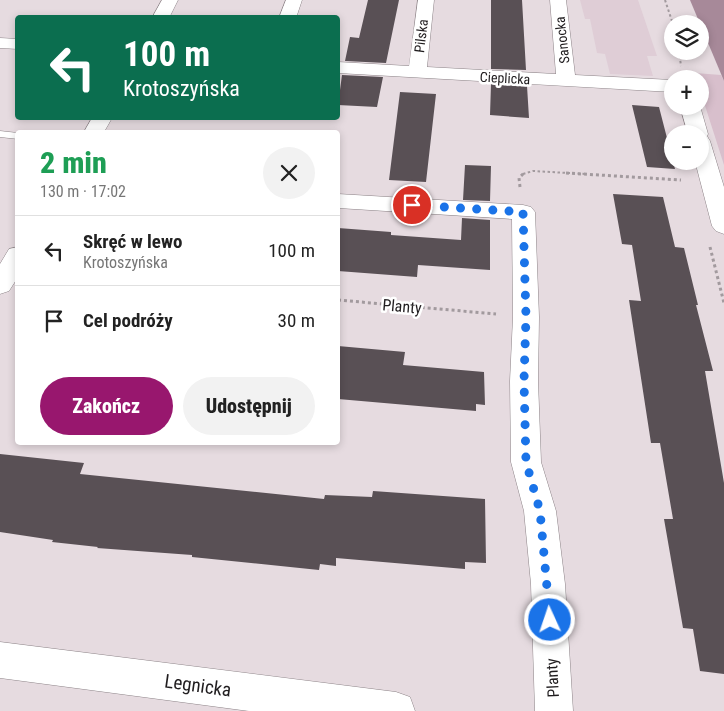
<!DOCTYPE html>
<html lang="pl">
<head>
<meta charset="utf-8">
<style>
  :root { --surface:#fff; --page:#f2f2f2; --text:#222; --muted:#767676; --line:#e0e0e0; --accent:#98176e }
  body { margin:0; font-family:"Roboto Condensed",sans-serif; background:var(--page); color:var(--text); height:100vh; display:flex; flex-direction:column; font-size:19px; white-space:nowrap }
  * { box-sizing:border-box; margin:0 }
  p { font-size:16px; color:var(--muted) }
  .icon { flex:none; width:28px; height:28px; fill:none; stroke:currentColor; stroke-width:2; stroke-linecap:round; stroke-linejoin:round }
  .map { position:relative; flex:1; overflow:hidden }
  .panel { position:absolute; left:15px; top:130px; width:325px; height:315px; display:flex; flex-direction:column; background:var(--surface); border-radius:5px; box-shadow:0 2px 8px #0003 }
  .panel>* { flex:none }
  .guide { position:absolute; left:15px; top:15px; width:325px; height:105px; border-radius:5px; box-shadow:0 2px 8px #0003; background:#0b6e4f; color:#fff; overflow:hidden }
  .controls { position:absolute; left:664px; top:15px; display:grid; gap:10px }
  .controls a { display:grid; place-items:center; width:45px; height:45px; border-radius:50%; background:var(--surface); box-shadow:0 2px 8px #0003; font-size:25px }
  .pin { position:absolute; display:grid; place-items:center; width:42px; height:42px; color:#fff; margin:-21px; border:2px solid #fff; border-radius:50%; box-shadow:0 1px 5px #0007 }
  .me { position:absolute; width:55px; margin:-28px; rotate:357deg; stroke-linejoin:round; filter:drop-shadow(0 0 4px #0008) }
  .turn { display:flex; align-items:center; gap:18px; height:105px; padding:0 25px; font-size:22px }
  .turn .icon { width:65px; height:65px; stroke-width:2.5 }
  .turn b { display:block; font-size:35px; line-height:42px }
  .round { display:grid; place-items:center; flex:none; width:52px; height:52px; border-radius:26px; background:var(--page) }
  .overview { display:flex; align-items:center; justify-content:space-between; height:85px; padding:0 25px }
  h1 { font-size:30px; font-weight:800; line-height:38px; color:#1e9e55 }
  .cta { display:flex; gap:10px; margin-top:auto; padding:10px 25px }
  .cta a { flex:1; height:58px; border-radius:30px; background:var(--accent); color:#fff; font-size:20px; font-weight:800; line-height:58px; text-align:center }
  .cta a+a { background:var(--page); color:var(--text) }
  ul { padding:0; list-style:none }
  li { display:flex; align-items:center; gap:15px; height:70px; padding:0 25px; border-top:1px solid var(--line) }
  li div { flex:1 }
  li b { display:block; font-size:19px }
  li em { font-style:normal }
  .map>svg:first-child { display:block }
  .built { fill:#dfcdd6 }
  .green { fill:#d8bfcc }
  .water { fill:#a78999 }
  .building { fill:#595055 }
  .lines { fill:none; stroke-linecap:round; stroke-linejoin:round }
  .lane-casing { stroke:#8c8387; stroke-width:1 }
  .street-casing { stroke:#8c8387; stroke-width:1 }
  .path-far1 { stroke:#a29a9e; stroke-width:2; stroke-dasharray:2.5 2.5; stroke-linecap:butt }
  .path { stroke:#a29a9e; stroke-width:3; stroke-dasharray:3 3; stroke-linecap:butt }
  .lane { fill:#fff; fill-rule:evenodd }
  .street { fill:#fff; fill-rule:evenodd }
  .route { stroke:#1a73e8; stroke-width:9; stroke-dasharray:0 16.2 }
  .labels { text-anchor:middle; stroke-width:5; stroke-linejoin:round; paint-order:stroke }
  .far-street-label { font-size:14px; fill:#201d1f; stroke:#fff }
  .street-label { font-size:16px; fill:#201d1f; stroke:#fff }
  .near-street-label { font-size:19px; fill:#201d1f; stroke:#fff }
</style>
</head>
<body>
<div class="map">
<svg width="724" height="711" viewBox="0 0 724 711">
  <rect width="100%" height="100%" fill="#e6dbe0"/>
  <path class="built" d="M580,0H638L657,56H647L653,76L610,74L605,54L597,53L590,19H585Z"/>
  <path class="green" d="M695,73L721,75L724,81V165L700,90V79H696Z"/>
  <path class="water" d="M690,0H724V81Z"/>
  <path class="building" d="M368,0H399L386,63L345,61L350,37L359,38Z
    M491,0H522L526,70L491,69Z
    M342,75L383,77L377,107L338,105Z
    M491,84L527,86L529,118L490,115Z
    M400,92L436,94L426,182L389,180Z
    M632,105L659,107L675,169L647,167Z
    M465,165L491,166L490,201L463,200Z
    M613,194L663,197L675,247L684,248L698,305H696L713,371H705L724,483V674L700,671L693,629L683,628L664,519H673L660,443H651L629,300L641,301L632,245L622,244Z
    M462,218L490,220V270L418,265L417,277L338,271V228L391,232V235L461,240Z
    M338,346L405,352L403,365L484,372L485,405L476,404V411L338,399Z
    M0,454L84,463L80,474L324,499L325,495L372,497L373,491L485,499L486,563L465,562V569L336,558V566L320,564L319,570L192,557V555L97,548L98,547L52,542L53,540L0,532Z"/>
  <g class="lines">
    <defs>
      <path id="lane" d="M0,131L18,133V139L0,137Z"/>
      <path id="street" d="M162,0H178L169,18H152Z
        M286,0H302L296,18H279Z
        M418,0H434L427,67L556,74L550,0H566L575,75L672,80V92L338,73V62L409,66Z
        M0,38L18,39V49L0,48Z
        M680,106H700L708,134L707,136L710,141L724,187V234L716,231L712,226L695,161H700V134H688Z
        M92,118H112L104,132H84Z
        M338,194L523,205L531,207L535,212L539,317L538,381L541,462L556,511L565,584L573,711H535L531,584L524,511L511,462L510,381L513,317L512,219L338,208Z
        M18,247V277L9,291L0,294V264L9,249Z
        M0,642L396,692L410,697L415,711H249L0,678Z"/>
    </defs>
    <use href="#lane" class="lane-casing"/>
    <use href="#street" class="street-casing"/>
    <path class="path-far1" d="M665,0L673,24
      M679,51L681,66
      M523,174L533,171L586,174"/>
    <path class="path" d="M566,173L681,180
      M520,187L519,178L524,173
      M710,247L724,303
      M338,300L496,314"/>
    <use href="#lane" class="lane"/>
    <use href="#street" class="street"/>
  </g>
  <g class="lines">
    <path class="route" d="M412,205L523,212L526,317L524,381L526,462L540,511L550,620"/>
  </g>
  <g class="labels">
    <g class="far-street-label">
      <text transform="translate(421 36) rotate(-83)" y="5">Pilska</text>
      <text transform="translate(562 40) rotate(-96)" y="5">Sanocka</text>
      <text transform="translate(505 78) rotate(3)" y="5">Cieplicka</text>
    </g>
    <g class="street-label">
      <text transform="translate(402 306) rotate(5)" y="6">Planty</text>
      <text transform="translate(552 678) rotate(-93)" y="6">Planty</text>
    </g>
    <g class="near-street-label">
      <text transform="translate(198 685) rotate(8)" y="7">Legnicka</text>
    </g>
  </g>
</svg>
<div class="controls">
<a><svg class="icon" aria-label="layers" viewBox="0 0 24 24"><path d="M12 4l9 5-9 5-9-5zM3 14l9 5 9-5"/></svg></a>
<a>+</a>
<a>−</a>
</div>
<div class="pin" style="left:412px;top:205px;background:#d93025"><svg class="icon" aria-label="arrive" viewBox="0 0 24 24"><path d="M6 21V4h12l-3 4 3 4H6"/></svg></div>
<svg class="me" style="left:550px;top:620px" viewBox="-20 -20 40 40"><circle r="17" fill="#1a73e8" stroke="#fff" stroke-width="3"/><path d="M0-11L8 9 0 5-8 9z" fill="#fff"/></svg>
<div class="guide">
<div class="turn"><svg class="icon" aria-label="left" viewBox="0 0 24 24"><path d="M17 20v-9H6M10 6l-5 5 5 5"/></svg><div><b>100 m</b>Krotoszyńska</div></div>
</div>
<section class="panel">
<div class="overview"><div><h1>2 min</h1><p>130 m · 17:02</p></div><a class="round"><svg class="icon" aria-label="close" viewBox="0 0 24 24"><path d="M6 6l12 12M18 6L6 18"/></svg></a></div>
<ul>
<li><svg class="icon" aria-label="left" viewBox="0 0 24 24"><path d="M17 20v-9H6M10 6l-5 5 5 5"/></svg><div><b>Skręć w lewo</b><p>Krotoszyńska</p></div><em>100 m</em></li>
<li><svg class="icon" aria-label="arrive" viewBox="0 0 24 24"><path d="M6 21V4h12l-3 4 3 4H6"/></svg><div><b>Cel podróży</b></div><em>30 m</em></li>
</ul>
<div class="cta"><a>Zakończ</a><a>Udostępnij</a></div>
</section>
</div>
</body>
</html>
